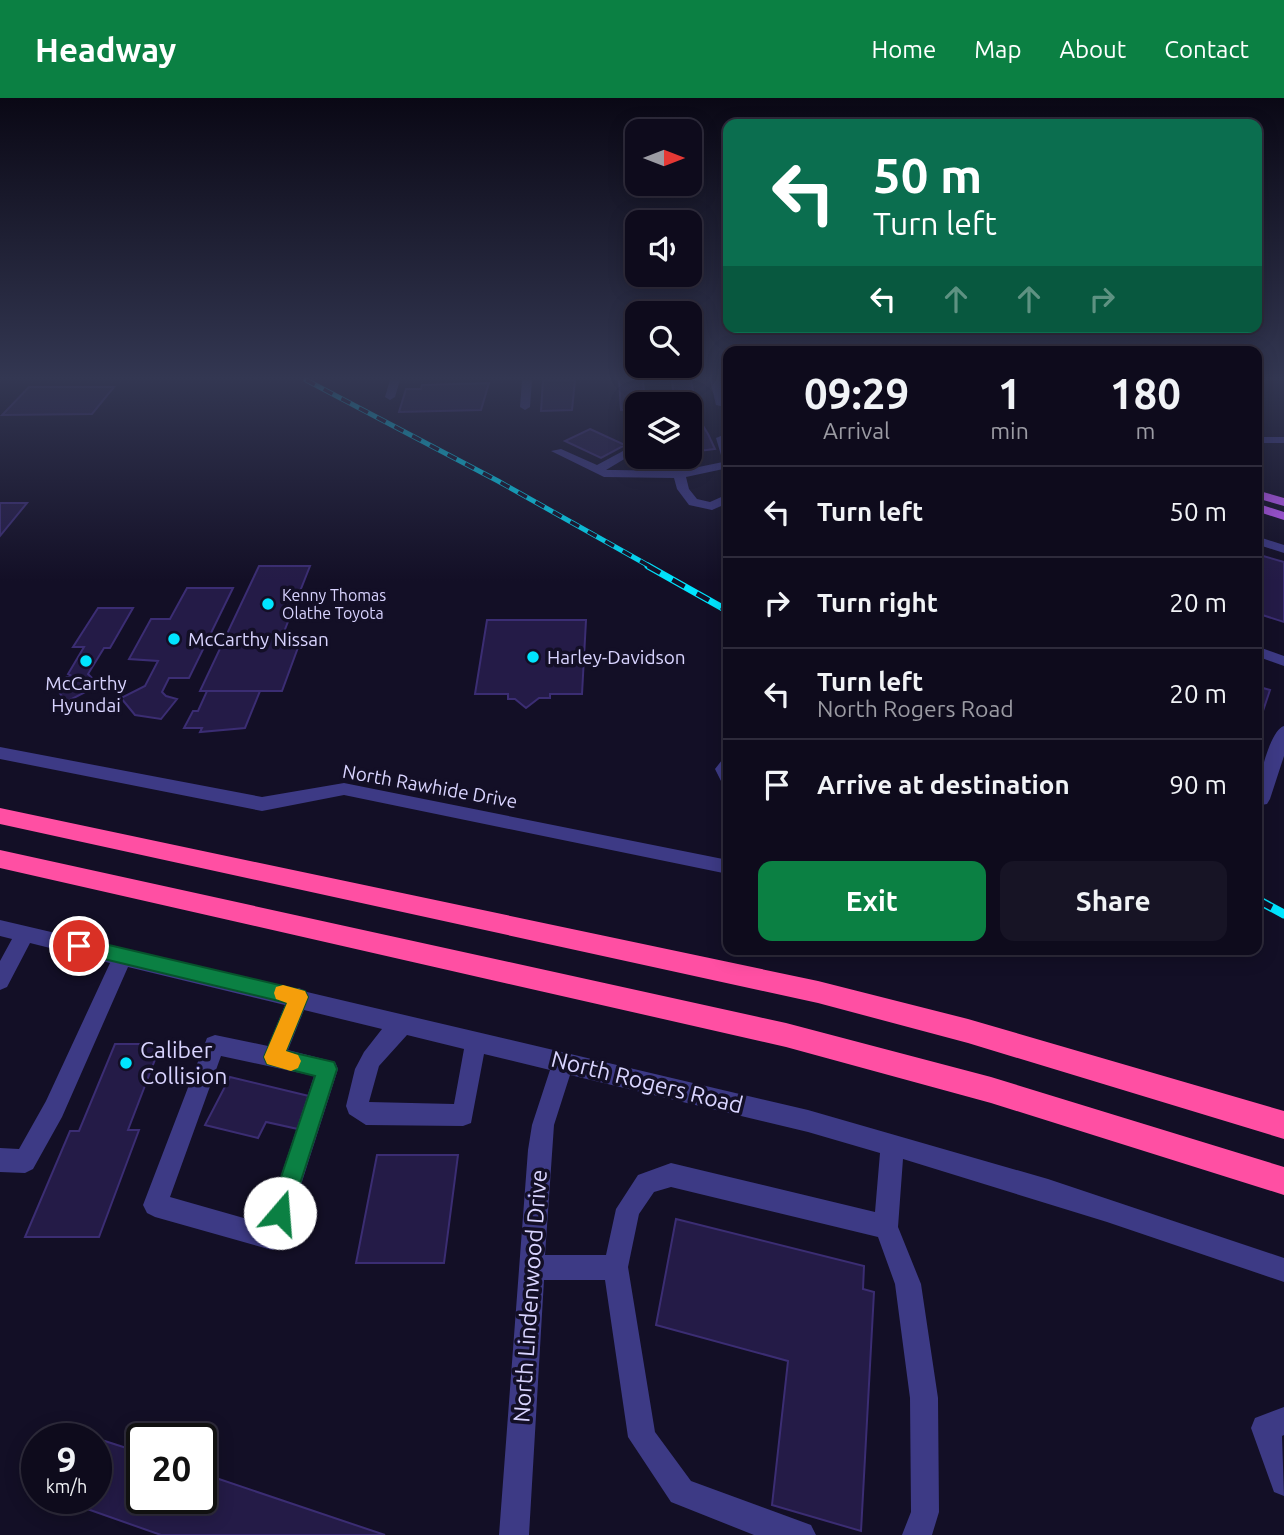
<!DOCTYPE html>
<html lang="en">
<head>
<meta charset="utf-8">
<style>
  :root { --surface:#0e0b1c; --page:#171425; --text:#f1f3f6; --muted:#9b9ba3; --line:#2e2b3b; --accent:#0b8043 }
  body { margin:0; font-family:Ubuntu,sans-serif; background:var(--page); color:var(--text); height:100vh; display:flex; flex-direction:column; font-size:26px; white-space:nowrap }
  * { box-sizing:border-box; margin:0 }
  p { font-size:23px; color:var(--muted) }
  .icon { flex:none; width:38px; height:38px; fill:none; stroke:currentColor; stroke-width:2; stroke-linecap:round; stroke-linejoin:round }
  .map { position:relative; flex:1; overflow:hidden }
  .drawer { position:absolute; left:723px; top:248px; width:539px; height:609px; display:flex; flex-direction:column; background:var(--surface); border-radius:14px; box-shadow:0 4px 18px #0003,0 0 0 2px var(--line) }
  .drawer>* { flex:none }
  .top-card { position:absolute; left:723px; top:21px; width:539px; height:214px; border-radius:14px; box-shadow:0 4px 18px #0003,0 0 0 2px var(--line); background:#0b6e4f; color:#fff; overflow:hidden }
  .needle { width:46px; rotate:90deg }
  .tools { position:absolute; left:625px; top:21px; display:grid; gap:14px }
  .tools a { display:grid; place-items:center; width:77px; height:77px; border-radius:14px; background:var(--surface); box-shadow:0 4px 18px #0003,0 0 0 2px var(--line); font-size:35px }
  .speed { position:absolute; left:21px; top:1325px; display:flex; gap:14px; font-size:35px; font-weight:700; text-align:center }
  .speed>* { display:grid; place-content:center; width:91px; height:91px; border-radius:50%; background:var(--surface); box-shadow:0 4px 18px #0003,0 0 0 2px var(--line); line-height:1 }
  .speed small { font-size:18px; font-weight:400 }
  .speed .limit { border:4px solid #111; border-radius:10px; background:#fff; color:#111 }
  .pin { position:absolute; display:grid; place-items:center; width:60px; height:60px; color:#fff; margin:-30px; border:4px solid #fff; border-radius:50%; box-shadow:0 2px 7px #0007 }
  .me { position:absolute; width:77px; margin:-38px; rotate:18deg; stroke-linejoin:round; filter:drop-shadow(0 0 5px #0008) }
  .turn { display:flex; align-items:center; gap:24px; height:147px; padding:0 35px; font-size:32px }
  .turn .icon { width:91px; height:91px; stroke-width:2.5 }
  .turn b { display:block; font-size:49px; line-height:60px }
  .lanes { display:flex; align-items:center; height:66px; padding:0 35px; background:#0003; justify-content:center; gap:35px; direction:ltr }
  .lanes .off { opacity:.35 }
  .eta { display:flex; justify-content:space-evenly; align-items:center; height:119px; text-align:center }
  .eta b { font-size:42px; font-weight:700; line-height:49px }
  .cta { display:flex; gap:14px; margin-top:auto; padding:14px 35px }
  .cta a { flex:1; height:80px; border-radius:14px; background:var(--accent); color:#fff; font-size:28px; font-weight:700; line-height:80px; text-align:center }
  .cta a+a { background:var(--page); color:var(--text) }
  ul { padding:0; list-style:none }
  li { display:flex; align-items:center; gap:21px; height:91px; padding:0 35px; border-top:2px solid var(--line) }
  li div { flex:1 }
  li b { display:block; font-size:26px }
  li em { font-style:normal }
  header { display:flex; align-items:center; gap:42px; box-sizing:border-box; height:98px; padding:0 35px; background:var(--accent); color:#fff }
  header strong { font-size:33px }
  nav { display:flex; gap:38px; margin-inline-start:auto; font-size:24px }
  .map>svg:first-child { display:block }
  .building { fill:#241b47; stroke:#3b2d73; stroke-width:2 }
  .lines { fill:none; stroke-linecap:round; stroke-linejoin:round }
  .minor { fill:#3d3a85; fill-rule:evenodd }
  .major { fill:#c25bff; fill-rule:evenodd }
  .highway { fill:#ff4fa3; fill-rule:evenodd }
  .rail-far2-casing { stroke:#00e5ff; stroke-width:5 }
  .rail-far1-casing { stroke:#00e5ff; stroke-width:7 }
  .rail-casing { stroke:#00e5ff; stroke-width:9 }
  .rail-far2 { stroke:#130f26; stroke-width:3.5; stroke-dasharray:10; stroke-linecap:butt }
  .rail-far1 { stroke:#130f26; stroke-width:4.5; stroke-dasharray:14; stroke-linecap:butt }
  .rail { stroke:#130f26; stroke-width:6; stroke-dasharray:18; stroke-linecap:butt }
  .route { fill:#0b8043; stroke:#07532c; stroke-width:2 }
  .slow { fill:#f59e0b }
  .poi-dot { fill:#00e5ff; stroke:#130f26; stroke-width:2.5 }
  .labels { text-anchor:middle; stroke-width:7; stroke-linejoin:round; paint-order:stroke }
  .far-poi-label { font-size:16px; fill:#d9d4ff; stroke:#130f26; text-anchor:start }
  .poi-label { font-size:19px; fill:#d9d4ff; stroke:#130f26; text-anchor:start }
  .street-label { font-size:19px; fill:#d9d4ff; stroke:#130f26 }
  .near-poi-label { font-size:23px; fill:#d9d4ff; stroke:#130f26; text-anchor:start }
  .near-street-label { font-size:23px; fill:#d9d4ff; stroke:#130f26 }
</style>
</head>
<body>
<header>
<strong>Headway</strong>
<nav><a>Home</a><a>Map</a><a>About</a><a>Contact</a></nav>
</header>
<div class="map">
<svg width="1284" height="1437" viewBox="0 0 1284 1437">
  <rect width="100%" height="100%" fill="#130f26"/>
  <path class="building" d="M543,282H575L572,312L541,313Z
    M619,282H643L645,306H637V311L621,312Z
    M672,282H691L694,299L674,300Z
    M489,285L481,312L399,314L406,291H421L422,287Z
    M29,289H114L92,316L2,317Z
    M697,318L708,336L715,351L690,354V319Z
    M590,331L625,347L601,360L565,343Z
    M0,405H27L0,438Z
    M1256,456L1284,464V524L1256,515Z
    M259,468H310L280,544H300L282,593H200Z
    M187,490H233L189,580H169L162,594L166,598L177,601L161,621L135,617L121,600L145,588L158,563L129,561L151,521H170Z
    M98,510H133L110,550H104L88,576L99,587L66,604L54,587L70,577L68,576L84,549H73Z
    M487,522H586L582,596H550V600H539L526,610L515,601H508V596H475Z
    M1256,588L1270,592L1256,634Z
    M207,593H260L245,630L200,634L202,630H184L193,613H198Z
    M115,946H161L128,1032H139L99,1139H25L70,1033H79Z
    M230,979L313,999L298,1031L266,1024L258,1040L205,1027Z
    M377,1057H458L444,1165H356Z
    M676,1121L864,1168L863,1191L874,1194L861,1433L772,1407L788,1263L656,1227Z
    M80,1335L142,1355V1400H201V1375L385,1437H161L56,1400H96V1340H77Z"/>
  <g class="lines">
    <path class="minor" d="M390,282H400L395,299L390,302L385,299Z
      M522,282H532L530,309L525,312L520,309Z
      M710,282H720L725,309L716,307Z
      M634,321H637V330L629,324Z
      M728,335V370L686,379L689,391L697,401L710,404L728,396V405L712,412L689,407L677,391L674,380L604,379L551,353L561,351L597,367L623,353H631V357L606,372H614L673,373L669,359H681L684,372L723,364L716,340Z
      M1256,339H1284V345H1256Z
      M1256,438L1284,447V455L1256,446Z
      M1256,548L1284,558V568L1256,558Z
      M1284,628V658L1270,701L1267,706L1256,708C1256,693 1268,633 1284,628Z
      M0,649L262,699L344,685L728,762V776L344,697L262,713L0,661Z
      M728,660V687L722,685L715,671L722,662Z
      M0,822L295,891L299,890L307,894L808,1012L1048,1081L1284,1160V1184L1107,1124L903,1061L898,1129L921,1186L938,1300L939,1414L932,1437H902L911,1414L910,1300L895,1186L878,1139L671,1089L654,1094L639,1116L628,1169L655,1334L691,1383L811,1427L816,1437H754L671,1404L628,1339L605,1182H544L529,1437H499L528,1052L532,1027L550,972L484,956L471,1025L463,1028L366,1027L349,1016L346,1008L355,971L364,954L382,931L304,912L288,952L335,964L338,971L284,1140L281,1149L272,1152L155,1119L147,1115L143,1107L207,940L215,937L268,948L285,907L128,869L62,1019L33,1071L25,1075L0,1074V1050L19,1051L46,1003L110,865L30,845L7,889L0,892V863L12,841L0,838ZM407,937L464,951L454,1006L369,1004L379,968ZM221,958L314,978L265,1126L170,1099ZM570,977L808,1034L880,1055L875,1114L671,1065L638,1077L616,1111L606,1157H545L554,1027Z
      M1284,1309V1337L1282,1338L1284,1398L1274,1394L1251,1330L1255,1320Z"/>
    <path class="major" d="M1256,392L1284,400V408L1256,400Z
      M1256,405L1284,414V422L1256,413Z"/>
    <path class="highway" d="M0,710L818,883L968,921L1284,1013V1041L968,945L818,905L0,726Z
      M0,752L786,925L991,979L1284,1069V1097L991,1005L786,949L0,770Z"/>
    <defs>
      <path id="rail-far2" d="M306,282L498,383L651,469"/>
      <path id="rail-far1" d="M648,468L728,513"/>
      <path id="rail" d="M1256,801L1284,816"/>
    </defs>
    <use href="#rail-far2" class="rail-far2-casing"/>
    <use href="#rail-far1" class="rail-far1-casing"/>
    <use href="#rail" class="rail-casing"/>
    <use href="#rail-far2" class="rail-far2"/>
    <use href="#rail-far1" class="rail-far1"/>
    <use href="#rail" class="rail"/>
  </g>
  <linearGradient id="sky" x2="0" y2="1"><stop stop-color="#0a0815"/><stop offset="0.58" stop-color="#333752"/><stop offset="1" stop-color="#333752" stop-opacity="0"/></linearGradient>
  <rect width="1284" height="483" fill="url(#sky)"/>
  <path class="route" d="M79,840L305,893L308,899L286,953L334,964L337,971L288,1123L280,1126L272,1123L269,1115L315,978L267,966L264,959L287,905L79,855L71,848Z"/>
  <path class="slow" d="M283,887L305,893L308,899L286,953L298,957L301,963L298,970L291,973L267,966L264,959L287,905L276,901L274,895L276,889Z"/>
  <g class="poi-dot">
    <circle cx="268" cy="506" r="7"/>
    <circle cx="174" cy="541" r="7"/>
    <circle cx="533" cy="559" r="7"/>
    <circle cx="86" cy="563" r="7"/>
    <circle cx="126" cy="965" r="7"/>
  </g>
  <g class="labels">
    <g class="far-poi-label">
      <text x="282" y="503">Kenny Thomas<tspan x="282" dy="18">Olathe Toyota</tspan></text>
    </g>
    <g class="poi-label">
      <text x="188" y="548">McCarthy Nissan</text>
      <text x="547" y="566">Harley-Davidson</text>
      <text x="86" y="592" text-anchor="middle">McCarthy<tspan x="86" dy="22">Hyundai</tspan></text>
    </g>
    <g class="street-label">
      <text transform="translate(430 688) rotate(10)" y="7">North Rawhide Drive</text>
    </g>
    <g class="near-poi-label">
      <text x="140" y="960">Caliber<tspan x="140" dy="26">Collision</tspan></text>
    </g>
    <g class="near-street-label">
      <text transform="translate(647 984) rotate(14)" y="8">North Rogers Road</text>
      <text transform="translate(530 1198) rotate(-86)" y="8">North Lindenwood Drive</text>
    </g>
  </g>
</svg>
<div class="tools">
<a><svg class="needle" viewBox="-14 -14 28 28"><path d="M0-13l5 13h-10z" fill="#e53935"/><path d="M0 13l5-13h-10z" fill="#9b9ba3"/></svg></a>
<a><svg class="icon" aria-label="sound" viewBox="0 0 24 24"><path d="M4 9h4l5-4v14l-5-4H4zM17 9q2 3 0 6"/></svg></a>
<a><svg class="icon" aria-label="search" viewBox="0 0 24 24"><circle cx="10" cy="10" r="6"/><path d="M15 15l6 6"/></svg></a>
<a><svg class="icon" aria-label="layers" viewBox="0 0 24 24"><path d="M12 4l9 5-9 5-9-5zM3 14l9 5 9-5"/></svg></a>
</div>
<div class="speed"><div>9<small>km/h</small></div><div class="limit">20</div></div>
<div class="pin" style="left:79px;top:848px;background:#d93025"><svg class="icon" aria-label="arrive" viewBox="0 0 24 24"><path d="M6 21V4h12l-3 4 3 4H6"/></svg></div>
<svg class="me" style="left:280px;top:1115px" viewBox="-20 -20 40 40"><circle r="19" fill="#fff"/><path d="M0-13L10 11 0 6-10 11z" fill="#0b8043"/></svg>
<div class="top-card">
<div class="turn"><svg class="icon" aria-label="left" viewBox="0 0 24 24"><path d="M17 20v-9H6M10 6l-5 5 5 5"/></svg><div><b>50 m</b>Turn left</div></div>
<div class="lanes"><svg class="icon" aria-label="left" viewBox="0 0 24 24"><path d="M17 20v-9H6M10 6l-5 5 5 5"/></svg><svg class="icon off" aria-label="ahead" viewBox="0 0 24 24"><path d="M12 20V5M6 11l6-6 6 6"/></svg><svg class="icon off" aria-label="ahead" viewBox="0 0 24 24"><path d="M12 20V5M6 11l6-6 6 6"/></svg><svg class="icon off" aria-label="right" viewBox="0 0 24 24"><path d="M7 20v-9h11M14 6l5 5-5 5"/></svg></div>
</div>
<section class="drawer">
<div class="eta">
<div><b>09:29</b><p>Arrival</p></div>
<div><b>1</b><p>min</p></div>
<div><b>180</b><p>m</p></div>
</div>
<ul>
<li><svg class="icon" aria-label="left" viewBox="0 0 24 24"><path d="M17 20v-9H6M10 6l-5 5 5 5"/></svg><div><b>Turn left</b></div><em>50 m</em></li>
<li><svg class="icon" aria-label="right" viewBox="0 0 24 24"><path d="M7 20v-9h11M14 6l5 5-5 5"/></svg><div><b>Turn right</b></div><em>20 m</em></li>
<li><svg class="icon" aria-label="left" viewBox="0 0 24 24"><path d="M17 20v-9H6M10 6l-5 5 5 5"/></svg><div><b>Turn left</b><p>North Rogers Road</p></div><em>20 m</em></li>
<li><svg class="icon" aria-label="arrive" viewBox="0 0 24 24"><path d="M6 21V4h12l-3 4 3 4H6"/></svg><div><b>Arrive at destination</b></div><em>90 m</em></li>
</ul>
<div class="cta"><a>Exit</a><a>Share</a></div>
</section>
</div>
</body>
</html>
